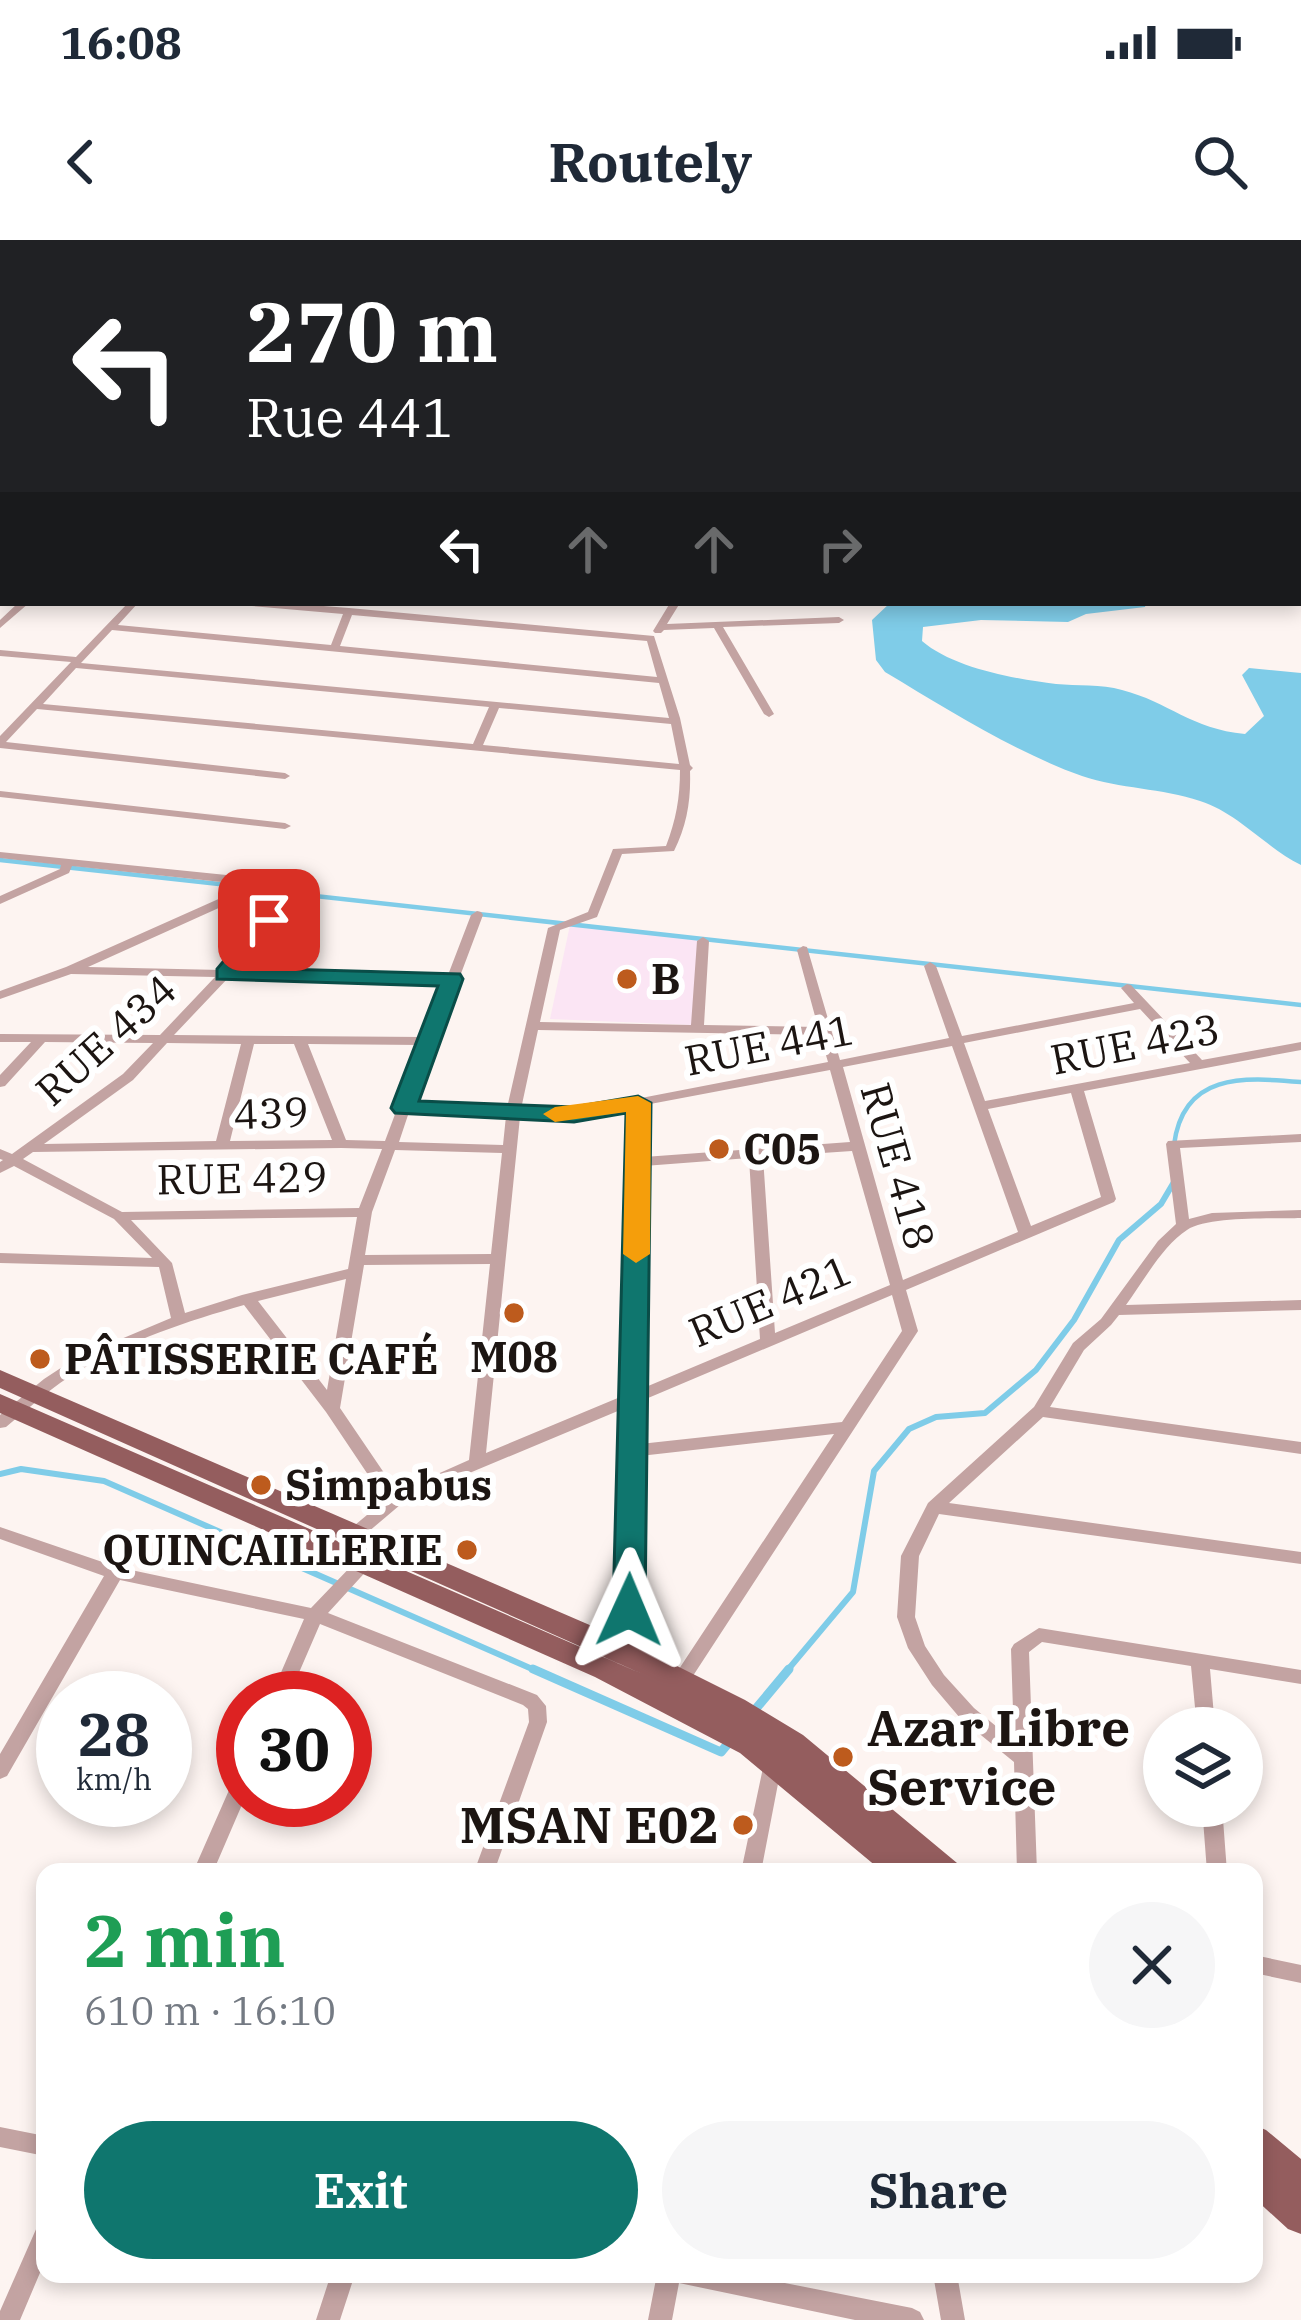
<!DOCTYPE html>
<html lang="en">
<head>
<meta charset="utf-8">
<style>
  :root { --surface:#fff; --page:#f6f6f7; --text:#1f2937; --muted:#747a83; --accent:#0f766e }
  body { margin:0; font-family:"IBM Plex Serif",serif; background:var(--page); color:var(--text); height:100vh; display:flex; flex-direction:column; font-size:45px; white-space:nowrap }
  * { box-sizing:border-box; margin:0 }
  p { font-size:39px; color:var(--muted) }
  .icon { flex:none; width:66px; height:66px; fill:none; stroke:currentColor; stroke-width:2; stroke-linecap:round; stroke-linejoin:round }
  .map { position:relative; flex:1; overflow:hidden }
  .sheet { position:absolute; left:36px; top:1623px; width:1227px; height:420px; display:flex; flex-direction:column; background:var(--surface); border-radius:24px; box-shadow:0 6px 18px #0003 }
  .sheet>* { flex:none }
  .top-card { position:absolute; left:0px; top:0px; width:1302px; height:366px; box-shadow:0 6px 18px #0003; background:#202124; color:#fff; overflow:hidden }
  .fabs { position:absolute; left:1143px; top:1467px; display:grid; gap:24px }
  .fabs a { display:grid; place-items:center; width:120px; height:120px; border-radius:50%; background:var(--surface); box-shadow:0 6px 18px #0003; font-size:60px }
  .speed { position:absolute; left:36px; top:1431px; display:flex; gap:24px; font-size:60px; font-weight:700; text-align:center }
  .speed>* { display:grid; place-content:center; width:156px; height:156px; border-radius:50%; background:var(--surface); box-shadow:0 6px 18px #0003; line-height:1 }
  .speed small { font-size:30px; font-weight:400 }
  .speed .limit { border:18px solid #d22; background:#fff; color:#111 }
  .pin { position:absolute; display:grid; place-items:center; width:102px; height:102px; color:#fff; margin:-51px; border-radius:24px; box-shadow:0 6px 18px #0006 }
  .me { position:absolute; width:132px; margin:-66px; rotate:1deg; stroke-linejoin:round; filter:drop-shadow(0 0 9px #0008) }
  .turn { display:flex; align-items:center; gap:42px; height:252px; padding:0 48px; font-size:54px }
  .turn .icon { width:156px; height:156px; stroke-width:2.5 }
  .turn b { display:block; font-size:84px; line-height:102px }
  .lanes { display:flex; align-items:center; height:114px; padding:0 48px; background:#0003; justify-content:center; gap:60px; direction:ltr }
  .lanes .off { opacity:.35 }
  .round { display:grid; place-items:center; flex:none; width:126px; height:126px; border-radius:63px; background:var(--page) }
  .summary { display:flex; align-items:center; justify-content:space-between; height:204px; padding:0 48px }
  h1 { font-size:72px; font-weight:700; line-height:90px; color:#1e9e55 }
  .button { display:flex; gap:24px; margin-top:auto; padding:24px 48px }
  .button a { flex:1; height:138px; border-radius:72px; background:var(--accent); color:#fff; font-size:48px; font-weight:700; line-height:138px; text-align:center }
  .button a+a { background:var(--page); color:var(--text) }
  .status { display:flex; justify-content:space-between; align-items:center; height:84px; padding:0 60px; background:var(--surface); direction:ltr }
  .status svg { height:33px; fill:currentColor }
  header { display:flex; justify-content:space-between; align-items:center; height:156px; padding:0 48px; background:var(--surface); font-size:54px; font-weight:700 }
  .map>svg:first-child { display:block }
  .education { fill:#fbe5f4 }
  .water { fill:#7fcce8 }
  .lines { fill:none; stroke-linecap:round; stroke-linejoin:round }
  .stream-far2 { stroke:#7fcce8; stroke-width:4.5 }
  .stream-far1 { stroke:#7fcce8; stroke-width:6 }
  .stream { stroke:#7fcce8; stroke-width:9 }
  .minor { fill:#c3a3a2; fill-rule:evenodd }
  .primary { fill:#945d5e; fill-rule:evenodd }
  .route { fill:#0f766e; stroke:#0a4d48; stroke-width:3 }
  .slow { fill:#f59e0b }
  .poi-dot { fill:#bd5b1d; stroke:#fff; stroke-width:4.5 }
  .labels { text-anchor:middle; stroke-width:12; stroke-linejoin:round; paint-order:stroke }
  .poi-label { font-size:42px; font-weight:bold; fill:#1c1512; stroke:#fff; text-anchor:start }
  .street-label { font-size:42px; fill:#1c1512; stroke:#fff }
  .near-poi-label { font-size:51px; font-weight:bold; fill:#1c1512; stroke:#fff; text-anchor:start }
</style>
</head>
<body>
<div class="status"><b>16:08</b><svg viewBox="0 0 49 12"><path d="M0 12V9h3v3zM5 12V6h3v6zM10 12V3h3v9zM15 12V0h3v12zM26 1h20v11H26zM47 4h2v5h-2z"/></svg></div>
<header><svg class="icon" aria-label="back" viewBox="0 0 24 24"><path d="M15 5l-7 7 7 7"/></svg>Routely<svg class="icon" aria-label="search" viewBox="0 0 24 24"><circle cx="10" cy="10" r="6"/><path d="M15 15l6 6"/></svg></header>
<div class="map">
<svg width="1301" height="2080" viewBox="0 0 1301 2080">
  <rect width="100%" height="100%" fill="#fdf4f1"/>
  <path class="education" d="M570,685L698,698L692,785L550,779Z"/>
  <path class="water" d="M890,363H1146L1145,367L1086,374L1068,382L981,380L923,387L922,401C953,428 1015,439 1056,444C1077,446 1101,444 1122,450C1169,462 1191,489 1245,494L1264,476L1242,435L1249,428L1301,433V625C1265,607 1238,573 1200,561C1162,548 1120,549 1082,536C1014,512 947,469 885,432L876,420L872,380Z"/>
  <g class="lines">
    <path class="stream-far2" d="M0,620L228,645
      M242,648L1301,765
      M1174,905C1183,833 1242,837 1301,842"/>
    <path class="stream-far1" d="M0,1234L21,1229L104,1241L539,1432
      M786,1432L853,1352L874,1231L909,1189L936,1177L985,1173L1036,1130L1074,1080L1119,1000L1161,964L1174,942"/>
    <path class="stream" d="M533,1429L721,1512L731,1500
      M754,1471L789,1429"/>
    <path class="minor" d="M41,0H49L46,3H38Z
      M111,0H118L115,3H108Z
      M183,0H190L187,3H180Z
      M239,0H246L243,3H236Z
      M277,0H309L327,3H295Z
      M380,0H387L385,3H378Z
      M455,0H462L460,3H453Z
      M503,0H510L508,3H501Z
      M648,0H685L705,3H668Z
      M743,0H749L748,3H742Z
      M937,0H943L942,3H936Z
      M3,26V31L0,32V27Z
      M0,59H3V63H0Z
      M0,76H3V81L0,82Z
      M0,99L3,100V104L0,103Z
      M3,133V139L0,140V134Z
      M0,187H3V194H0Z
      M0,230H3V236H0Z
      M3,260V267L0,268V261Z
      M18,363H29L0,388V380Z
      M128,363H138L118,385L331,405L343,374L252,366L247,363H285L349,368L654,396L680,478L690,525L693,528L690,531C691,560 687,585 674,611L622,614L597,677L560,690L540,782L691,785L697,701L703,697L709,701L704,785L818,787L797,710L803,706L807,707L840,820L949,798L924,726L930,722L936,726L962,796L1134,763L1121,748L1127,744L1131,745L1202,820L1301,802V810L1084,851L1116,959L1114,962L906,1050L918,1091L687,1445L681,1447L675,1445L672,1440L675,1435L834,1194L640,1216L638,1370L620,1422L614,1424L608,1422L605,1417L620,1370L625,1168L424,1252L400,1265L361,1298H349L346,1294L349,1290L385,1260L326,1172L244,1065C188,1081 130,1100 80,1130C53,1146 30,1167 6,1187L0,1188V1175L44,1139L76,1118L171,1078L159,1027L0,1023V1013L152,1018L114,979L14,926L0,933V922L3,920L0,919V909L12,914L123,834L153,803L45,802L5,846L0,847V835L31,802H0V794L160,795L215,737L71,734L0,759V751L66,727L223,657L231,643L72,626L69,633L0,664V656L60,629L61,625L0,618V612L266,639L272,643L266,647L242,644L232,662L88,727L222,730L288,649H296V655L235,730L448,735L471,675L477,671L481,672L483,675L412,864L507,868L548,688L588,672L613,609L666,606C676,580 680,558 680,530L37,469L6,502L285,533L290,536L285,539L0,508V496L71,422L0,416V410L76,417ZM352,375L647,401L657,437L340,406ZM112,390L659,443L669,478L81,423ZM76,428L489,467L473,504L43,464ZM499,468L671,484L679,524L483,505ZM229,737L445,743L424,797L174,795ZM1140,769L1190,823L985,861L964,803ZM538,790L820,795L828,822L574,871L521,869ZM167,803L241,804L216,901L44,904L133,840ZM254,804H294L332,900L230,901ZM308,804L421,805L385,901L346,900ZM952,806L1018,992L903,1040L843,827ZM830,830L850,902L644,917L645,865ZM1071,853L1101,957L1031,986L988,869ZM631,868L625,1155L486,1213L520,877L574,879ZM409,872L506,876L503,905L399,902ZM341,908L382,909L359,968L122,972L23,919L33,912ZM395,910L502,913L491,1014L365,1015L372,972ZM852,911L890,1045L775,1093L763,917ZM749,918L760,1099L641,1149L644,926ZM357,977L348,1029L242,1055L185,1073L172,1023L131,980ZM490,1024L469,1220L397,1252L340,1168L364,1025ZM346,1039L327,1150L258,1061ZM892,1055L902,1091L842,1182L640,1204L641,1161Z
      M670,363H680L667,384L839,377L844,380L839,383L723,387L774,474L769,477L764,474L714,388L664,390L661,393H655L653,391Z
      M0,551L285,583L291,586L285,589L0,557Z
      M1301,894V902L1180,908L1189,979L1212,973L1301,970V978C1273,979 1208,976 1187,990C1163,1005 1143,1042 1126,1065L1301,1060V1070L1119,1075L1111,1085L1084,1110L1050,1167L1301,1202V1214L1043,1177L949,1263L1301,1312V1324L939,1274L919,1316L915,1377L925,1406L944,1435L974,1468L1014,1501L1011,1409L1014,1404L1039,1388L1301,1430V1444L1210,1429L1215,1488H1197L1191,1426L1042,1402L1029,1412L1037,1632H1017L1014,1522L960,1478L932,1445L908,1408L897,1377L901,1316L928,1263L1034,1167L1073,1103L1101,1079L1158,1001L1176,984L1166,904L1168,901Z
      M0,1287L117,1327L311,1368L358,1319H370L373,1323L370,1327L328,1373L537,1455L546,1466L547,1482L494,1632H474L529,1482L528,1469L523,1465L320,1384L288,1458H270L304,1379L120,1340L7,1536L0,1539V1514L104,1336L0,1299Z
      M773,1515L780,1518L782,1523L761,1632H741L764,1523L766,1518Z
      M243,1533L244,1560L213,1632H193L233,1541L236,1536Z
      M1202,1566H1222L1227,1632H1207Z
      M1254,1715L1301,1725V1743L1254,1733Z
      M0,1887L45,1896V1916L0,1907Z
      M45,1984V2021L20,2080H0V2071L37,1987Z
      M331,2034H355L340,2080H316Z
      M657,2034H739L912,2068L920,2072L924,2080H855L679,2043L672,2080H648Z
      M933,2034H957L965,2080H941Z"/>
    <path class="primary" d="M0,1130L629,1402L745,1460L803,1495L957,1623L962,1632H924L919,1628L921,1632H883L740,1513L595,1437L0,1173V1154L640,1433L0,1148Z
      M1254,1885L1266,1890L1301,1919V1994L1288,1989L1254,1958Z"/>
  </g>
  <path class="route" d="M269,673L280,680L242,728L460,734L463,739L419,861L574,867L638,856L651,863L645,1370L641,1379H618L613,1370L626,873L574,882L395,873L391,868L438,746L217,739V729L262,675Z"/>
  <path class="slow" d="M638,856L651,863L650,1014L636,1023L623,1014L626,872L555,882L543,874L555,867Z"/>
  <g class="poi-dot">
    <circle cx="627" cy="739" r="12"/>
    <circle cx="719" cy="909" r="12"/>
    <circle cx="514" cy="1073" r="12"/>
    <circle cx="40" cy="1119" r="12"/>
    <circle cx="261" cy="1245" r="12"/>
    <circle cx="467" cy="1310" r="12"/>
    <circle cx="843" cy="1517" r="12"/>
    <circle cx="743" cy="1585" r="12"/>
  </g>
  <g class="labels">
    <g class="poi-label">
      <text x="651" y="754">B</text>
      <text x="743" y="924">C05</text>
      <text x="514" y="1132" text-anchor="middle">M08</text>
      <text x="64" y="1134">PÂTISSERIE CAFÉ</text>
      <text x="285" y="1260">Simpabus</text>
      <text x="443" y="1325" text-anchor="end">QUINCAILLERIE</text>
    </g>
    <g class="street-label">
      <text transform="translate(106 800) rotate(-42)" y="15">RUE 434</text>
      <text transform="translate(1135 804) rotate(-11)" y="15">RUE 423</text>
      <text transform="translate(769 805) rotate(-11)" y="15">RUE 441</text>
      <text transform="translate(271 873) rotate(-2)" y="15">439</text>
      <text transform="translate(898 926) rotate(74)" y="15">RUE 418</text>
      <text transform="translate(242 938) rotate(-1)" y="15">RUE 429</text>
      <text transform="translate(770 1061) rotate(-23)" y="15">RUE 421</text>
    </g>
    <g class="near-poi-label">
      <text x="867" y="1506">Azar Libre<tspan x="867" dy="59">Service</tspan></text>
      <text x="719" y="1603" text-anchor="end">MSAN E02</text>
    </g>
  </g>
</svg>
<div class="fabs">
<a><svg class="icon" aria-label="layers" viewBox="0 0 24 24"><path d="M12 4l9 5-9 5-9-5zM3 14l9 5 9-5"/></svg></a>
</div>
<div class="speed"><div>28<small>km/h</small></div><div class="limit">30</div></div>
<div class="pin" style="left:269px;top:680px;background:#d93025"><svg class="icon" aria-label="arrive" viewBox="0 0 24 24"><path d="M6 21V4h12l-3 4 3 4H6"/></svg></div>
<svg class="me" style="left:629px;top:1370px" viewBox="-20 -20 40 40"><path d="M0-17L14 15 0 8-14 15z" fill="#0f766e" stroke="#fff" stroke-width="4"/></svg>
<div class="top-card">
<div class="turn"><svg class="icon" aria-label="left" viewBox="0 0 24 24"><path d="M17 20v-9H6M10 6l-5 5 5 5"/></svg><div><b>270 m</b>Rue 441</div></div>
<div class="lanes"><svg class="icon" aria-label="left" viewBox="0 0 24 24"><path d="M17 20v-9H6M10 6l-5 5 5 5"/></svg><svg class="icon off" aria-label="ahead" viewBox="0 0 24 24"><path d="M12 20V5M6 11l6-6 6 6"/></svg><svg class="icon off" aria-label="ahead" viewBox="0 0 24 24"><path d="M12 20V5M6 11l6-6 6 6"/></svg><svg class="icon off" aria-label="right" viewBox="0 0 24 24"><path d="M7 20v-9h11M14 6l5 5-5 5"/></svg></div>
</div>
<section class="sheet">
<div class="summary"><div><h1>2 min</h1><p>610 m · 16:10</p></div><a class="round"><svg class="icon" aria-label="close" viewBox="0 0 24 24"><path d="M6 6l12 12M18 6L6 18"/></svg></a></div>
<div class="button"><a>Exit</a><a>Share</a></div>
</section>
</div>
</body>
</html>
